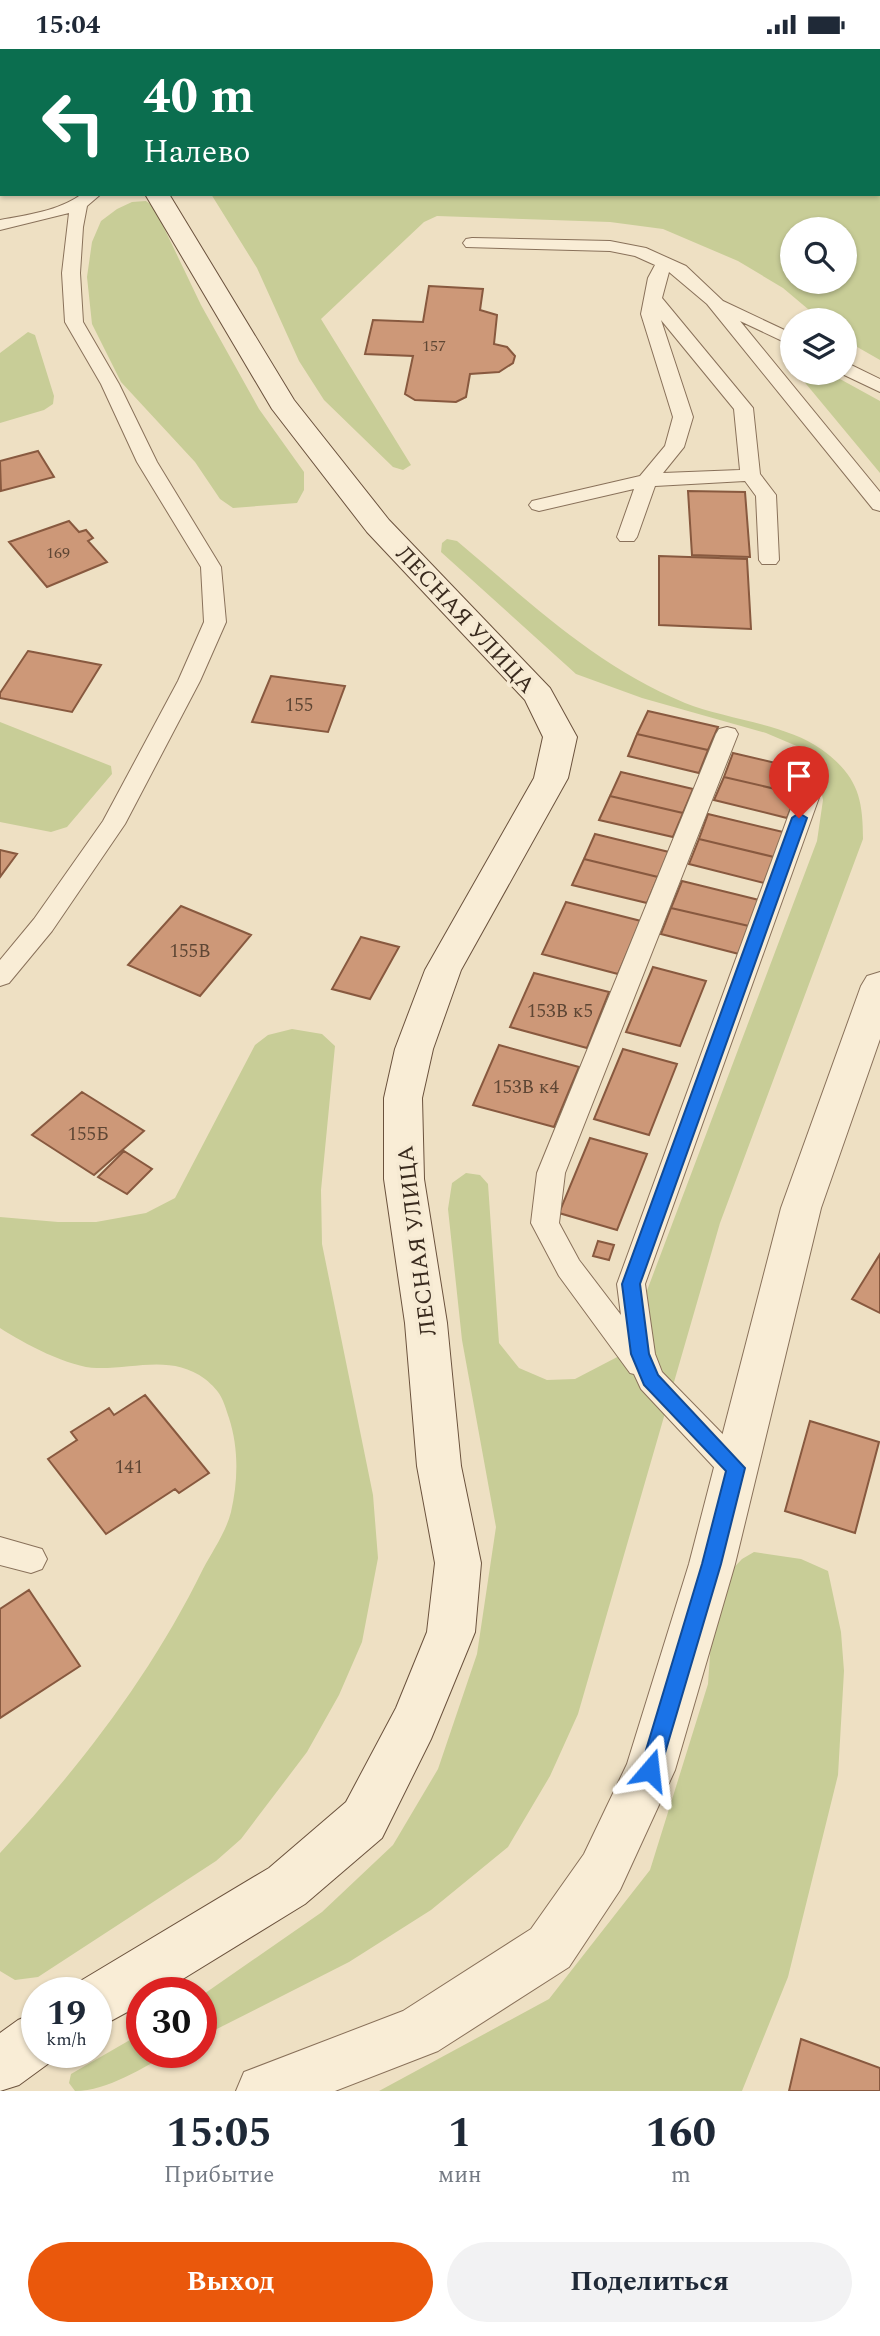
<!DOCTYPE html>
<html lang="ru">
<head>
<meta charset="utf-8">
<style>
  :root { --surface:#fff; --page:#f2f2f3; --text:#1f2937; --muted:#747a83; --accent:#ea580c }
  body { margin:0; font-family:Spectral,serif; background:var(--page); color:var(--text); height:100vh; display:flex; flex-direction:column; font-size:26px; white-space:nowrap }
  * { box-sizing:border-box; margin:0 }
  p { font-size:23px; color:var(--muted) }
  .icon { flex:none; width:38px; height:38px; fill:none; stroke:currentColor; stroke-width:2; stroke-linecap:round; stroke-linejoin:round }
  .map { position:relative; height:2042px; overflow:hidden }
  .panel { display:flex; flex-direction:column; background:var(--surface); flex:1 }
  .panel>* { flex:none }
  .top-card { position:absolute; left:0px; top:0px; width:880px; height:147px; box-shadow:0 2px 5px #0004; background:#0b6e4f; color:#fff; overflow:hidden }
  .controls { position:absolute; left:780px; top:168px; display:grid; gap:14px }
  .controls a { display:grid; place-items:center; width:77px; height:77px; border-radius:50%; background:var(--surface); box-shadow:0 2px 5px #0004; font-size:35px }
  .speed { position:absolute; left:21px; top:1928px; display:flex; gap:14px; font-size:35px; font-weight:700; text-align:center }
  .speed>* { display:grid; place-content:center; width:91px; height:91px; border-radius:50%; background:var(--surface); box-shadow:0 2px 5px #0004; line-height:1 }
  .speed small { font-size:18px; font-weight:400 }
  .speed .limit { border:10px solid #d22; background:#fff; color:#111 }
  .pin { position:absolute; display:grid; place-items:center; width:60px; height:60px; color:#fff; margin:-72px -30px; border-radius:50% 50% 50% 0; rotate:-45deg; box-shadow:0 0 7px #0007 }
  .pin .icon { rotate:45deg }
  .me { position:absolute; width:77px; margin:-38px; rotate:17deg; stroke-linejoin:round; filter:drop-shadow(0 0 5px #0008) }
  .turn { display:flex; align-items:center; gap:24px; height:147px; padding:0 28px; font-size:32px }
  .turn .icon { width:91px; height:91px; stroke-width:2.5 }
  .turn b { display:block; font-size:49px; line-height:60px }
  .eta { display:flex; justify-content:space-evenly; align-items:center; height:119px; text-align:center }
  .eta b { font-size:42px; font-weight:700; line-height:49px }
  .action { display:flex; gap:14px; margin-top:auto; padding:14px 28px }
  .action a { flex:1; height:80px; border-radius:42px; background:var(--accent); color:#fff; font-size:28px; font-weight:700; line-height:80px; text-align:center }
  .action a+a { background:var(--page); color:var(--text) }
  .status { display:flex; justify-content:space-between; align-items:center; height:49px; padding:0 35px; background:var(--surface); direction:ltr }
  .status svg { height:19px; fill:currentColor }
  .map>svg:first-child { display:block }
  .green { fill:#c8cd97; fill-rule:evenodd }
  .building { fill:#cd9878; stroke:#88593f; stroke-width:2 }
  .lines { fill:none; stroke-linecap:round; stroke-linejoin:round }
  .service-casing { stroke:#89715a; stroke-width:2 }
  .minor-casing { stroke:#89715a; stroke-width:2 }
  .secondary-casing { stroke:#6b523d; stroke-width:2 }
  .service { fill:#f9edd6; fill-rule:evenodd }
  .minor { fill:#f9edd6; fill-rule:evenodd }
  .secondary { fill:#f9edd6; fill-rule:evenodd }
  .route { fill:#1a73e8; stroke:#114b97; stroke-width:2 }
  .labels { text-anchor:middle; stroke-width:7; stroke-linejoin:round; paint-order:stroke }
  .far-number-label { font-size:16px; fill:#5e4634 }
  .number-label { font-size:19px; fill:#5e4634 }
  .street-label { font-size:23px; fill:#392a1e; stroke:#f6ead3 }
</style>
</head>
<body>
<div class="status"><b>15:04</b><svg viewBox="0 0 49 12"><path d="M0 12V9h3v3zM5 12V6h3v6zM10 12V3h3v9zM15 12V0h3v12zM26 1h20v11H26zM47 4h2v5h-2z"/></svg></div>
<div class="map">
<svg width="880" height="2042" viewBox="0 0 880 2042">
  <rect width="100%" height="100%" fill="#eee0c3"/>
  <path class="green" d="M286,0H880V311L845,291V271H821L783,239L738,212L663,180L610,173L437,167L424,173L321,270L411,416L403,421L393,418L324,351L299,312L257,219L211,145H878V2H284ZM845,180V233H793V180Z
    M146,152L154,158L201,256L259,360L304,423V441L297,454L233,459L220,450L195,413L121,333L92,275L87,228L92,193L101,172L117,160L132,153Z
    M28,283L35,286L54,347L53,355L44,361L0,374V304Z
    M797,324H829L880,352V424Z
    M447,490L457,492C531,554 594,616 685,654C725,670 786,675 821,700C857,726 863,748 863,790L720,1174L578,1665L550,1727L508,1798L431,1861L349,1913L201,1988V1947L322,1863L393,1796L438,1720L477,1605L496,1478L462,1291L448,1160L452,1134L466,1124L480,1126L488,1135L499,1294L519,1319L547,1331L575,1330L623,1305L817,792L823,751L813,704L766,684L642,649L576,625L441,503L442,494Z
    M0,673L111,717L112,725L67,778L51,783L0,773Z
    M292,980L322,985L335,997L321,1141L322,1195L373,1446L378,1509L362,1593L339,1646L307,1703L241,1790L216,1812L38,1928L15,1931L0,1922V1804C80,1718 151,1626 203,1520C212,1503 226,1483 231,1463C238,1432 239,1400 229,1369C223,1350 221,1343 205,1330C172,1305 134,1320 97,1319C70,1319 23,1294 0,1279V1168L58,1173H96L146,1164L175,1149L255,996L268,986Z
    M754,1503L801,1510L828,1522L841,1583L844,1622L838,1726L788,1928L742,2042H379L549,1950L650,1821L708,1635L711,1591L724,1529L742,1510Z
    M142,1984V2004H171C143,2018 108,2042 75,2042L69,2034L71,2025Z"/>
  <path class="building" d="M429,237L483,240L480,261L497,266L494,295L507,298L515,307L513,314L499,323L470,325L466,348L456,353L415,351L405,345L413,307L365,305L373,271L423,273Z
    M38,402L54,428L1,442L0,412Z
    M688,442L745,443L750,508L692,506Z
    M69,472L79,483L86,481L93,489L88,492L107,513L47,538L9,493Z
    M659,507L747,510L751,580L659,576Z
    M28,602L101,616L72,663L0,649V644Z
    M271,627L345,637L328,683L252,673Z
    M648,662L718,678L708,701L637,685Z
    M637,685L708,701L699,724L628,707Z
    M733,704L805,721L797,745L724,728Z
    M621,723L693,740L683,764L610,747Z
    M724,728L797,745L787,769L714,751Z
    M610,747L683,764L673,788L599,771Z
    M708,765L783,783L774,808L699,790Z
    M595,785L669,803L658,828L584,810Z
    M699,790L774,808L764,834L689,815Z
    M0,801L17,805L0,828Z
    M584,810L658,828L647,854L572,836Z
    M682,832L759,851L749,877L671,859Z
    M566,853L641,872L618,925L542,905Z
    M181,857L251,886L200,947L128,916Z
    M671,859L749,877L739,905L661,885Z
    M361,888L399,898L370,950L332,940Z
    M653,918L706,932L680,997L626,983Z
    M534,924L609,943L587,999L510,978Z
    M499,996L579,1018L554,1078L473,1056Z
    M623,1000L677,1015L649,1086L594,1070Z
    M82,1043L144,1082L94,1126L32,1086Z
    M590,1089L647,1105L617,1181L559,1164Z
    M124,1102L152,1120L127,1145L98,1128Z
    M598,1192L614,1196L609,1211L593,1207Z
    M880,1205V1264L852,1250Z
    M145,1346L209,1424L179,1444L175,1440L106,1485L48,1410L77,1391L71,1383L109,1359L114,1366Z
    M810,1372L879,1393L855,1484L785,1462Z
    M29,1541L80,1617L0,1669V1560Z
    M801,1990L880,2019V2042H789Z"/>
  <g class="lines">
    <defs>
      <path id="service" d="M56,0H79L80,2H58Z
        M90,0H107L89,2Z
        M0,68H2V78H0Z
        M2,114V127H0V115Z
        M82,145H101L87,157L83,178L80,224L83,273L119,335L157,413L221,518L226,573L200,632L125,775L52,882L9,934L0,937V911L34,870L103,772L178,632L204,573L201,518L137,413L101,335L65,273L62,224L69,164L0,181V171C27,166 59,162 82,145Z
        M472,189L610,192L646,199L686,217L723,252L793,285V297L740,272L880,443V462L873,460L707,255L669,223L662,249L753,359L760,425L776,446L779,511L776,515H762L759,511L756,447L745,432L655,437L637,488L634,492H620L617,488L634,440L539,462L532,460L529,456L532,452L640,427L665,397L673,368L641,265L648,229L655,216L635,207L610,202L466,198L463,194L466,190ZM661,271L734,360L740,421L663,424L684,398L693,368Z
        M845,313L880,330V343L840,324H845Z
        M727,678L735,680L738,685L565,1124L559,1174L579,1211L621,1266L617,1235L797,743L801,738L809,735L817,738L821,743L645,1235L655,1305L662,1323L746,1409L750,1419L746,1429L735,1432L724,1429L641,1340L634,1325L630,1324L559,1227L531,1174L537,1124L716,685L719,680Z
        M0,1488L42,1500L47,1510L42,1520L31,1524L0,1516Z"/>
      <path id="minor" d="M880,923V990L821,1159L735,1515L675,1721L620,1841L569,1918L438,2002L335,2042H236L244,2023L403,1962L531,1880L584,1805L627,1715L689,1515L781,1159L861,937L867,927Z"/>
      <path id="secondary" d="M246,0H269L245,2Z
        M145,145H169L294,351L389,471L550,639L577,688L568,729L461,921L433,1000L422,1049L424,1130L447,1274L461,1417L481,1514L475,1583L431,1690L382,1789L305,1855L160,1944H142V1955L96,1980V1944H73L77,1934L269,1819L346,1753L396,1659L427,1583L435,1514L417,1417L405,1274L384,1130V1049L395,1000L425,921L534,729L543,688L525,651L367,483L272,360Z
        M37,1963V2004H58L56,2009L19,2036L0,2042V1984L18,1971Z"/>
    </defs>
    <use href="#service" class="service-casing"/>
    <use href="#minor" class="minor-casing"/>
    <use href="#secondary" class="secondary-casing"/>
    <use href="#service" class="service"/>
    <use href="#minor" class="minor"/>
    <use href="#secondary" class="secondary"/>
  </g>
  <path class="route" d="M799,764L807,769L640,1235L649,1305L658,1326L745,1419L721,1515L660,1721L657,1728L650,1731L643,1728L640,1721L702,1515L726,1422L644,1336L631,1305L622,1235L792,769Z"/>
  <g class="labels">
    <g class="far-number-label">
      <text x="434" y="302">157</text>
      <text x="58" y="509">169</text>
    </g>
    <g class="number-label">
      <text x="299" y="662">155</text>
      <text x="190" y="908">155В</text>
      <text x="560" y="968">153В к5</text>
      <text x="526" y="1044">153В к4</text>
      <text x="88" y="1091">155Б</text>
      <text x="129" y="1424">141</text>
    </g>
    <g class="street-label">
      <text transform="translate(466 570) rotate(47)" y="8">ЛЕСНАЯ УЛИЦА</text>
      <text transform="translate(416 1192) rotate(-97)" y="8">ЛЕСНАЯ УЛИЦА</text>
    </g>
  </g>
</svg>
<div class="controls">
<a><svg class="icon" aria-label="search" viewBox="0 0 24 24"><circle cx="10" cy="10" r="6"/><path d="M15 15l6 6"/></svg></a>
<a><svg class="icon" aria-label="layers" viewBox="0 0 24 24"><path d="M12 4l9 5-9 5-9-5zM3 14l9 5 9-5"/></svg></a>
</div>
<div class="speed"><div>19<small>km/h</small></div><div class="limit">30</div></div>
<div class="pin" style="left:799px;top:769px;background:#d93025"><svg class="icon" aria-label="arrive" viewBox="0 0 24 24"><path d="M6 21V4h12l-3 4 3 4H6"/></svg></div>
<svg class="me" style="left:650px;top:1721px" viewBox="-20 -20 40 40"><path d="M0-17L14 15 0 8-14 15z" fill="#1a73e8" stroke="#fff" stroke-width="4"/></svg>
<div class="top-card">
<div class="turn"><svg class="icon" aria-label="left" viewBox="0 0 24 24"><path d="M17 20v-9H6M10 6l-5 5 5 5"/></svg><div><b>40 m</b>Налево</div></div>
</div>
</div>
<section class="panel">
<div class="eta">
<div><b>15:05</b><p>Прибытие</p></div>
<div><b>1</b><p>мин</p></div>
<div><b>160</b><p>m</p></div>
</div>
<div class="action"><a>Выход</a><a>Поделиться</a></div>
</section>
</body>
</html>
